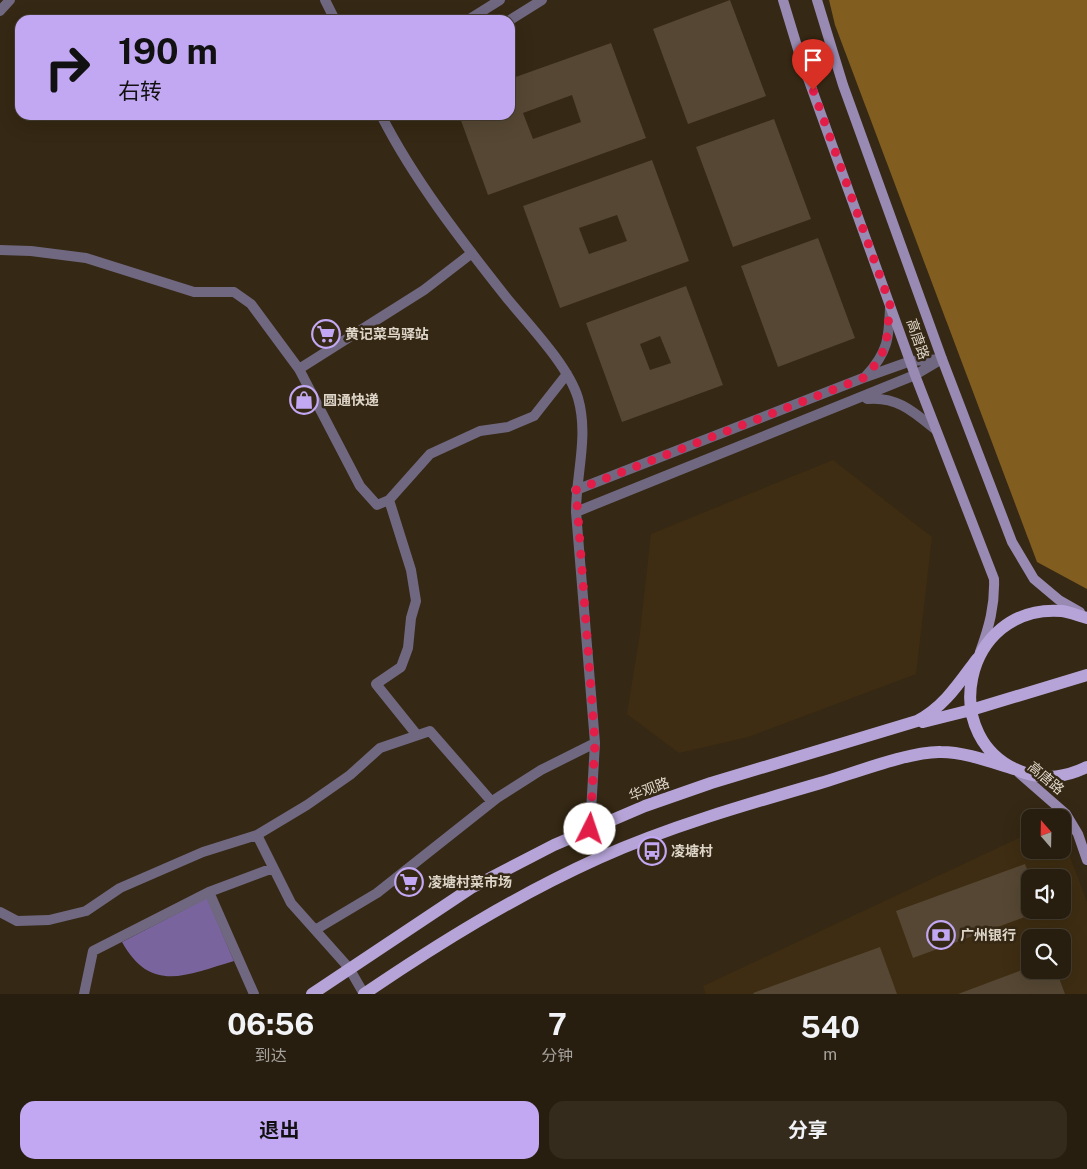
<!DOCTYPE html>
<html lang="zh">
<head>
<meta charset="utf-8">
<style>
  :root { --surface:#281e0f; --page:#342b1d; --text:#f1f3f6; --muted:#a5a29e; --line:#443c2f; --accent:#c2a7f2 }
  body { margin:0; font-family:"Public Sans","Noto Sans SC",sans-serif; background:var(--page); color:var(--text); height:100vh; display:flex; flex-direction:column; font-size:19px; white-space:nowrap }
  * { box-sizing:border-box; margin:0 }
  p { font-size:16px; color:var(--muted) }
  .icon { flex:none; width:28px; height:28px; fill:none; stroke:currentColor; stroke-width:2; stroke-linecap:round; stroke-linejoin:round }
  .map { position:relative; height:994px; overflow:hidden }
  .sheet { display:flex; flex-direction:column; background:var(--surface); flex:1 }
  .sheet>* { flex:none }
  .top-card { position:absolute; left:15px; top:15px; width:500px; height:105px; border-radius:15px; box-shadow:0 5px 20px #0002,0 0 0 1px var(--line); background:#c2a7f2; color:#111; overflow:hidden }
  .needle { width:32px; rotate:340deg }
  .tools { position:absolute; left:1021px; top:809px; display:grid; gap:10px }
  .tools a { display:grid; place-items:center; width:50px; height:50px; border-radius:10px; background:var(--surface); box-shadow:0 5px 20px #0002,0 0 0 1px var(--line); font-size:25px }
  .pin { position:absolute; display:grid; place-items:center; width:42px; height:42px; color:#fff; margin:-51px -21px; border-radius:50% 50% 50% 0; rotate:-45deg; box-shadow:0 0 5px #0007 }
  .pin .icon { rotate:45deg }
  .me { position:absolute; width:55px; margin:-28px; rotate:4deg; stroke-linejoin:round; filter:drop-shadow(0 0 4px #0008) }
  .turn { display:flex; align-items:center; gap:18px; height:105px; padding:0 20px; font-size:22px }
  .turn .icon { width:65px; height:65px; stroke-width:2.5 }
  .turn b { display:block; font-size:35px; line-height:42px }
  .eta { display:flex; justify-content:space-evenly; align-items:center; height:85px; text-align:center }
  .eta b { font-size:30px; font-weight:700; line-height:35px }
  .cta { display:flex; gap:10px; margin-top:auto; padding:10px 20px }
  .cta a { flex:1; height:58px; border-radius:15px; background:var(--accent); color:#111; font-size:20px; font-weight:700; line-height:58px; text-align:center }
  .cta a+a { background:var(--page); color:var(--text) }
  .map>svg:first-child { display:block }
  .built { fill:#3e2d12; fill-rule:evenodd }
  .forest { fill:#825d20 }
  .water { fill:#79649d }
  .building { fill:#554733; fill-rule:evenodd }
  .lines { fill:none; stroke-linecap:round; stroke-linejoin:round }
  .street { stroke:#706881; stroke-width:10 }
  .secondary { stroke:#988ab2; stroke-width:10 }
  .primary { stroke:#b6a4d8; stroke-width:12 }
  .route { stroke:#e11d48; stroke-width:9; stroke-dasharray:0 16.2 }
  .labels { text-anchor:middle; stroke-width:5; stroke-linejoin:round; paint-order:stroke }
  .poi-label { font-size:14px; font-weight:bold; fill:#dfd6ca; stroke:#352814; text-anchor:start }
  .street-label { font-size:14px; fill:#dfd6ca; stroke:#352814 }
</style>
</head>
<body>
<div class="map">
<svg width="1087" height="994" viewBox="0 0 1087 994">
  <rect width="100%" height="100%" fill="#352814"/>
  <path class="built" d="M833,460L932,537L916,674L748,737L679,753L627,714L640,633L651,534Z
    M1030,833V850H1062L1063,838L1087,902V994H706L703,986ZM1030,878H1062V910H1030ZM1030,938H1062V970H1030Z"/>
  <path class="forest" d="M829,0H1087V589L1037,562L835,25Z"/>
  <path class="water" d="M207,898L234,961C186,975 151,994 122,942Z"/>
  <path class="building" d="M730,0L766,96L688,124L653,29Z
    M611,43L646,138L488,195L459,115H510V79ZM572,95L581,122L533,139L523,113Z
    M774,119L811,219L733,247L696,147Z
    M652,160L689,261L560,308L523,206ZM617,215L627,241L589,254L579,228Z
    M818,238L855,338L778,367L741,266Z
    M686,286L723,385L622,422L586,323ZM660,336L671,363L650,370L640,344Z
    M330,322L338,337L322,346L314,333Z
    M1025,864L1030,877V915L913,958L896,911Z
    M880,947L897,994H754L753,993Z
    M1030,967V970H1056L1065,994H958Z"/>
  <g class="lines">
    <path class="street" d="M325,0L335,20
      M0,11L10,0
      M468,20L500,0
      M510,20L542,0
      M381,115C414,180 461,240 506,297C528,324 568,365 578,398C589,436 576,474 576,512L595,743L590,829
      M0,250L31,251L86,258L194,292H234L251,304L299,369L360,486L377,505L389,500L411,570L416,601L411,618L408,648L401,667L376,684L417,735
      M299,369L424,290L472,253
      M866,376C888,352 889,338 890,307
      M867,399C897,396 914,412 936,430
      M389,500L430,454L480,431L508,427L534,416L567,374
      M576,512L915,375L942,359L911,361L863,378L576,490
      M209,892L254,994
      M0,912L17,921L49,920L86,911L120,888L203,852L257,835
      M315,930L377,893L497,798L541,770L595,743
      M84,994L93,951L209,892L273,868
      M364,994L349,968L291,903L257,835L307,805L350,775L380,748L430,731L492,802"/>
    <path class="secondary" d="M783,0L800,56L915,375L994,579C995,606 989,627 980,652
      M817,0L843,85L942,359L1012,542L1034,579L1059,600L1080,612
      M1019,773L1066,814L1078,834L1087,860"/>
    <path class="primary" d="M1087,618C1079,616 1070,612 1062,611C962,603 935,743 1025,773C1047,780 1066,777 1087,767
      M923,722L971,710L1087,675
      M312,994L471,888L554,845L645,806L711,783L917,721C944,707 959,683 977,659
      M364,994C439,943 515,896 599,858C671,826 748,804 824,782C854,773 911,751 941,752C965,752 991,762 1014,769"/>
  </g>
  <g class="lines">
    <path class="route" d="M590,829L595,743L576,490L863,378L876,364L886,346L890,304L813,90"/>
  </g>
  <defs>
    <symbol id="supermarket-ring" viewBox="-11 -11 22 22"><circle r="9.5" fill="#352814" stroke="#c2a7f2" stroke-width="1.5"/><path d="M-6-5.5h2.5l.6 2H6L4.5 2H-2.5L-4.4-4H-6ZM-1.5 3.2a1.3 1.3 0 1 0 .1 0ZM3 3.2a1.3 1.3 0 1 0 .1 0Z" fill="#c2a7f2"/></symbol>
    <symbol id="shop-ring" viewBox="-11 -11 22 22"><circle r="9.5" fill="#352814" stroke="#c2a7f2" stroke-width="1.5"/><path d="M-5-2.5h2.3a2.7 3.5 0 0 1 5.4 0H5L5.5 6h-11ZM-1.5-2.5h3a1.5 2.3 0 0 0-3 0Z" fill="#c2a7f2"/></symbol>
    <symbol id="bus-ring" viewBox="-11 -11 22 22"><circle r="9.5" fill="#352814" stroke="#c2a7f2" stroke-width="1.5"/><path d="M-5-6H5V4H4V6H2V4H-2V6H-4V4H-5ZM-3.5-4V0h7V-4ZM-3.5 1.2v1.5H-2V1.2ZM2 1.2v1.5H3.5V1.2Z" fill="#c2a7f2"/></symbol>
    <symbol id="bank-ring" viewBox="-11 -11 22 22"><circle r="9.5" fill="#352814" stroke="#c2a7f2" stroke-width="1.5"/><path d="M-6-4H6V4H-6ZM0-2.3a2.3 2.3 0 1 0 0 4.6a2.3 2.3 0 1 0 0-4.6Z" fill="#c2a7f2"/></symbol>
  </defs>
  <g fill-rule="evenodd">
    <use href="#supermarket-ring" x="310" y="318" width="32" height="32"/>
    <use href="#shop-ring" x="288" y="384" width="32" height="32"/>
    <use href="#bus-ring" x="636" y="835" width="32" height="32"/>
    <use href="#supermarket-ring" x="393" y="866" width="32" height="32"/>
    <use href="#bank-ring" x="925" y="919" width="32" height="32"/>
  </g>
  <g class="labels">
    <g class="poi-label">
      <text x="345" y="339">黄记菜鸟驿站</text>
      <text x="323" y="405">圆通快递</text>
      <text x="671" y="856">凌塘村</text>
      <text x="428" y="887">凌塘村菜市场</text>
      <text x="960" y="940">广州银行</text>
    </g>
    <g class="street-label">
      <text transform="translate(918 339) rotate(71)" y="5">高唐路</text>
      <text transform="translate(1046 778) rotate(40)" y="5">高唐路</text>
      <text transform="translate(649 789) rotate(-20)" y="5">华观路</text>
    </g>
  </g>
</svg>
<div class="tools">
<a><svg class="needle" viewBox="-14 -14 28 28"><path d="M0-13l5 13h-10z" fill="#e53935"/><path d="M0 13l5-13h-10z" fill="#a5a29e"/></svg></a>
<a><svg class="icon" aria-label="sound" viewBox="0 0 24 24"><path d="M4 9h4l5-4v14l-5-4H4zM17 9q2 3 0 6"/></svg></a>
<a><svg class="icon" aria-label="search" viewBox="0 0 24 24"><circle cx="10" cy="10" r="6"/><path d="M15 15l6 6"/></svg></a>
</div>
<div class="pin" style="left:813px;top:90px;background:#d93025"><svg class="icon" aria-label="arrive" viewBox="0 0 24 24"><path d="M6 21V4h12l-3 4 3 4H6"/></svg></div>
<svg class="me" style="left:590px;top:829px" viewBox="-20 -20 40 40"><circle r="19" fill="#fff"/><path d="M0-13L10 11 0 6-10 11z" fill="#e11d48"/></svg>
<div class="top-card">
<div class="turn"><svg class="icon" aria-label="right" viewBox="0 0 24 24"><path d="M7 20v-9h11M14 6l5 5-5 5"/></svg><div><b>190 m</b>右转</div></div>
</div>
</div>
<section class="sheet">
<div class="eta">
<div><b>06:56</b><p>到达</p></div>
<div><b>7</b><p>分钟</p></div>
<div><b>540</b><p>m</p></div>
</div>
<div class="cta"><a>退出</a><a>分享</a></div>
</section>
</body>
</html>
